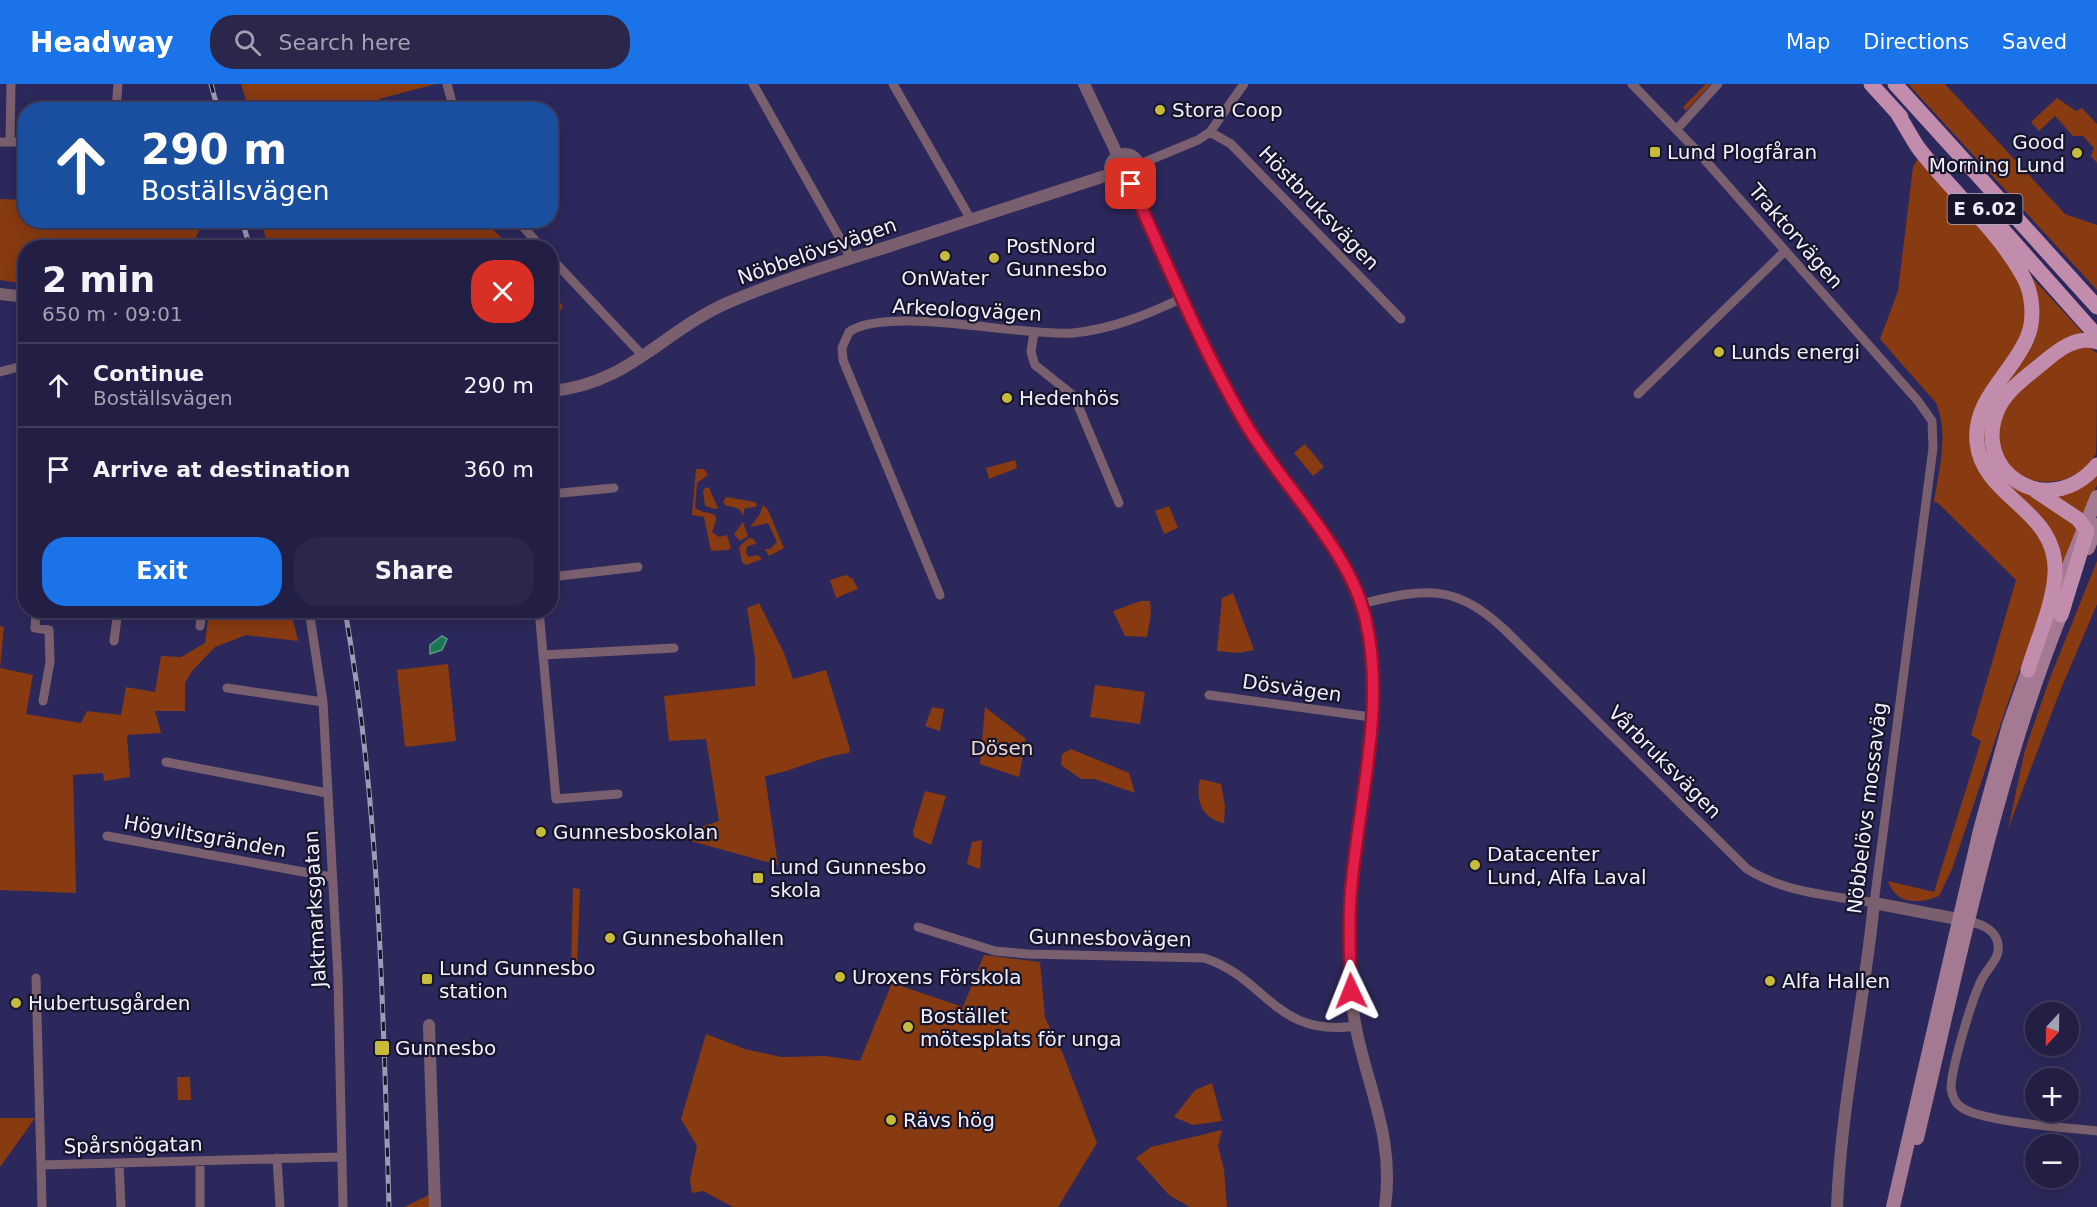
<!DOCTYPE html>
<html lang="en">
<head>
<meta charset="utf-8">
<style>
  :root { --surface:#221e44; --page:#2a274b; --text:#f1f3f6; --muted:#a2a2b2; --line:#3f3c5d; --accent:#1a73e8 }
  body { margin:0; font-family:"DejaVu Sans",sans-serif; background:var(--page); color:var(--text); height:100vh; display:flex; flex-direction:column; font-size:22px; white-space:nowrap }
  * { box-sizing:border-box; margin:0 }
  p { font-size:20px; color:var(--muted) }
  .icon { flex:none; width:33px; height:33px; fill:none; stroke:currentColor; stroke-width:2; stroke-linecap:round; stroke-linejoin:round }
  .map { position:relative; flex:1; overflow:hidden }
  .panel { position:absolute; left:18px; top:156px; width:540px; height:378px; display:flex; flex-direction:column; background:var(--surface); border-radius:24px; box-shadow:0 3px 15px #0003,0 0 0 2px var(--line) }
  .panel>* { flex:none }
  .guide { position:absolute; left:18px; top:18px; width:540px; height:126px; border-radius:24px; box-shadow:0 3px 15px #0003,0 0 0 2px var(--line); background:#1a4fa0; color:#fff; overflow:hidden }
  .needle { width:39px; rotate:202deg }
  .tools { position:absolute; left:2025px; top:918px; display:grid; gap:12px }
  .tools a { display:grid; place-items:center; width:54px; height:54px; border-radius:50%; background:var(--surface); box-shadow:0 3px 15px #0003,0 0 0 2px var(--line); font-size:30px }
  .pin { position:absolute; display:grid; place-items:center; width:51px; height:51px; color:#fff; margin:-26px; border-radius:12px; box-shadow:0 3px 9px #0006 }
  .me { position:absolute; width:66px; margin:-33px; rotate:358deg; stroke-linejoin:round; filter:drop-shadow(0 0 4px #0008) }
  .turn { display:flex; align-items:center; gap:21px; height:126px; padding:0 24px; font-size:27px }
  .turn .icon { width:78px; height:78px; stroke-width:2.5 }
  .turn b { display:block; font-size:42px; line-height:51px }
  .round { display:grid; place-items:center; flex:none; width:63px; height:63px; border-radius:24px; background:var(--page) }
  .head { display:flex; align-items:center; justify-content:space-between; height:102px; padding:0 24px }
  h1 { font-size:36px; font-weight:700; line-height:45px }
  .cta { display:flex; gap:12px; margin-top:auto; padding:12px 24px }
  .cta a { flex:1; height:69px; border-radius:24px; background:var(--accent); color:#fff; font-size:24px; font-weight:700; line-height:69px; text-align:center }
  .cta a+a { background:var(--page); color:var(--text) }
  ul { padding:0; list-style:none }
  li { display:flex; align-items:center; gap:18px; height:84px; padding:0 24px; border-top:2px solid var(--line) }
  li div { flex:1 }
  li b { display:block; font-size:22px }
  li em { font-style:normal }
  header { display:flex; align-items:center; gap:36px; box-sizing:border-box; height:84px; padding:0 30px; background:var(--accent); color:#fff }
  header strong { font-size:28px }
  nav { display:flex; gap:33px; margin-inline-start:auto; font-size:21px }
  .search { width:420px; height:54px; background:var(--page); display:flex; align-items:center; gap:15px; box-sizing:border-box; padding:0 21px; border-radius:24px; color:var(--muted); font-size:22px }
  .map>svg:first-child { display:block }
  .green { fill:#883a11 }
  .water { fill:#1b7555; stroke:#5b9a87; stroke-width:1.5 }
  .lines { fill:none; stroke-linecap:round; stroke-linejoin:round }
  .minor { stroke:#7a606f; stroke-width:9 }
  .tertiary { stroke:#7a606f; stroke-width:12 }
  .secondary { stroke:#a37a91; stroke-width:14 }
  .primary { stroke:#c28dac; stroke-width:15 }
  .rail-casing { stroke:#9c9ab7; stroke-width:5 }
  .rail { stroke:#16152c; stroke-width:3; stroke-dasharray:9; stroke-linecap:butt }
  .route-casing { stroke:#92132f; stroke-width:15 }
  .route { stroke:#e11d48; stroke-width:10 }
  .poi-dot { fill:#c7bb3c; stroke:#16152c; stroke-width:2 }
  .labels { text-anchor:middle; stroke-width:4.5; stroke-linejoin:round; paint-order:stroke }
  .shield { fill:#16152c; stroke:#afaebe; stroke-width:1.5 }
  .shield-label { font-size:18px; font-weight:bold; fill:#f0f0fd }
  .poi-label { font-size:20px; fill:#f0f0fd; stroke:#16152c; text-anchor:start }
  .street-label { font-size:20px; fill:#f0f0fd; stroke:#16152c }
  .park-label { font-size:20px; fill:#eed6cc; stroke:#16152c }
</style>
</head>
<body>
<header>
<strong>Headway</strong>
<div class="search"><svg class="icon" aria-label="search" viewBox="0 0 24 24"><circle cx="10" cy="10" r="6"/><path d="M15 15l6 6"/></svg>Search here</div>
<nav><a>Map</a><a>Directions</a><a>Saved</a></nav>
</header>
<div class="map">
<svg width="2097" height="1123" viewBox="0 0 2097 1123">
  <rect width="100%" height="100%" fill="#2d285b"/>
  <path class="green" d="M241,0H436L379,15L381,25L254,26L247,20Z
    M1706,0H1711L1686,27L1683,23Z
    M1908,0H1945L2065,130L2097,141V206Z
    M2057,14L2076,27L2082,24L2097,40V79L2091,72L2094,64L2083,52H2073L2055,32L2039,47L2031,38Z
    M1919,73C1951,109 2002,158 2021,201C2027,214 2026,229 2025,243L1971,343L2010,420L2045,458L2050,489L2042,525L2008,618L1952,785L1939,812C1920,820 1896,821 1888,797L1934,808L1981,657L1971,651L2016,496L1938,419L1934,418C1939,385 1949,350 1936,319L1880,255L1898,207L1913,83Z
    M0,115L25,116L26,136L199,137V147L191,163L26,164L25,200L0,196Z
    M261,137H484L511,163H268Z
    M2027,188L2083,249L2007,305L1989,365L2078,445L2062,484L1990,379L1983,361L1985,331L2026,270Z
    M551,208L563,222L551,243H550Z
    M2087,262L2097,269C2097,288 2097,355 2096,369C2094,374 2089,379 2085,383C2066,404 2020,403 2004,377C1995,362 1998,339 2005,324C2011,312 2026,300 2037,292C2052,280 2067,264 2087,262Z
    M1305,360L1324,383L1313,392L1294,369Z
    M1015,376L1017,384L989,395L986,384Z
    M696,385H704L708,391L697,399L695,424C710,434 723,422 712,448L719,453L727,451L731,464L728,466L711,467L704,433L692,431Z
    M2097,388V401L2083,432L2053,411Z
    M706,403L709,404L718,424L715,425L705,422L703,406Z
    M726,413L755,418L757,420L756,423L745,424L743,431L739,425L725,421L723,418Z
    M763,421L768,426L784,464L769,472L765,465H770L777,458L768,439L750,443L760,430Z
    M1169,422L1178,444L1164,450L1155,427Z
    M743,438L748,452L740,457L734,450Z
    M749,454L754,455L756,460L747,462L746,469L749,473L758,471L762,475L746,481L742,478L739,463Z
    M2097,477V520L2060,607L2008,745L2025,666L2050,594Z
    M846,491L853,495L858,505L836,514L830,496Z
    M1233,509L1254,566L1239,569L1217,567L1222,514Z
    M1141,517H1150L1151,530L1147,553L1125,552L1113,527Z
    M759,519L784,569L793,595L826,586L850,665L849,669C820,672 795,687 765,692L778,781L673,752L719,737L706,655L669,657L664,612L755,602V574L747,524Z
    M209,527H291L298,557L246,551L215,563L192,587L185,599V627H155L161,649L127,651L130,693L104,697L103,689L73,691L76,809L0,806V542L4,543L0,584L33,591L26,630L81,639L87,627L121,631L126,603L155,608L161,572L181,573L205,559Z
    M448,580L456,657L405,663L397,586Z
    M1095,601L1145,608L1140,640L1090,633Z
    M932,623L944,625L940,647L925,642Z
    M985,623L1026,655L1019,693L980,680Z
    M1071,665L1129,689L1135,709L1095,695H1081L1061,681L1062,670Z
    M1200,695L1221,700L1225,722L1224,739C1202,735 1195,716 1200,695Z
    M925,707L946,712L931,761L914,753L913,747Z
    M982,756L980,785L967,780L972,758Z
    M573,804L580,805L577,884H571Z
    M984,871L1040,878L1045,934L1063,970L1097,1059L1058,1123H733L703,1107L692,1109L690,1095L697,1062L681,1035L706,950L745,965L781,973L825,972L860,977L892,899L963,923Z
    M177,993H190L191,1016H178Z
    M1212,999L1222,1037L1193,1041L1174,1033L1195,1006Z
    M0,1034H35L0,1083Z
    M1222,1046L1218,1062L1224,1086L1227,1123H1190L1169,1111L1136,1074L1151,1063Z
    M429,1111L430,1123H404Z"/>
  <path class="water" d="M442,552L447,555L442,566L430,570V561Z"/>
  <g class="lines">
    <path class="minor" d="M447,0L454,26
      M753,0L851,174
      M893,0L970,134
      M116,26L118,0
      M1677,45L1718,0
      M1210,48L1244,0
      M0,58H26
      M10,58L11,0
      M1140,80L1198,56L1210,48L1231,60L1401,235
      M517,136L542,164
      M550,173L643,272
      M1034,248L1031,268L1035,281L1074,312L1119,419
      M0,288L26,281
      M1638,310L1785,167
      M550,410L614,404
      M550,493L638,483
      M940,511L843,276L842,264L849,248C887,221 1022,253 1073,249C1112,245 1147,231 1182,214
      M1361,520C1424,504 1455,499 1505,546L1747,785C1785,809 1830,811 1874,819L1933,364L1932,337L1918,317L1697,67L1632,0
      M36,526L35,544L49,546L50,578L43,617
      M309,526L323,618L338,893L343,1123
      M539,526L556,715L618,710
      M200,542L202,526
      M114,557L118,526
      M543,571L674,564
      M227,604L323,618
      M1209,611L1371,633
      M166,678L327,709
      M107,752L331,793
      M1968,837C1979,840 1992,843 1997,856C2003,874 1987,883 1981,897C1972,915 1951,985 1951,1004C1952,1011 1955,1019 1961,1023C1980,1038 2070,1044 2097,1047
      M918,843L995,867L1028,870L1204,874C1267,894 1275,954 1356,942
      M36,894L41,1081L342,1073
      M277,1074L280,1123
      M200,1077V1123
      M119,1079L121,1123
      M41,1081L42,1123"/>
    <path class="tertiary" d="M1084,0L1118,72
      M1110 85a15 15 0 1 1 30 0a15 15 0 1 1-30 0Z
      M1131,100C1166,180 1200,261 1244,337C1281,401 1351,464 1366,537C1385,624 1360,718 1351,804C1348,837 1350,870 1351,903C1354,982 1397,1040 1385,1123
      M0,210L26,213
      M550,307C627,301 662,248 727,219C783,195 841,178 899,159C969,136 1040,113 1111,90
      M429,941L435,1123
      M1837,1123C1841,1021 1864,920 1874,819L1968,837"/>
    <path class="secondary" d="M2088,464L2097,441
      M2055,516L2097,413
      M1917,1054C1960,875 1995,691 2065,520
      M1893,1123L1980,746L2009,641L2032,576"/>
    <path class="primary" d="M1871,0L1901,33
      M1895,0L2097,223
      M1896,27C1903,38 1910,51 1917,62C1950,107 1996,143 2023,192C2033,210 2035,236 2027,254C2012,290 1973,315 1977,358C1982,415 2059,425 2055,490C2053,522 2037,556 2028,586
      M1980,120L2097,252
      M2097,258C2077,251 2058,266 2044,278C2028,291 2008,305 1999,323C1968,387 2048,439 2097,381
      M2036,407L2078,435L2087,447L2061,531"/>
    <defs>
      <path id="rail" d="M211,0L218,26
        M242,136L250,164
        M345,526C380,724 383,923 389,1123"/>
    </defs>
    <use href="#rail" class="rail-casing"/>
    <use href="#rail" class="rail"/>
  </g>
  <g class="lines">
    <defs>
      <path id="route" d="M1131,100C1167,180 1200,261 1244,337C1280,400 1351,466 1366,537C1386,625 1358,719 1351,807C1348,840 1350,873 1351,907"/>
    </defs>
    <use href="#route" class="route-casing"/>
    <use href="#route" class="route"/>
  </g>
  <g class="poi-dot">
    <circle cx="1160" cy="26" r="6"/>
    <rect x="1649" y="62" width="12" height="12" rx="3"/>
    <circle cx="2077" cy="69" r="6"/>
    <circle cx="945" cy="172" r="6"/>
    <circle cx="994" cy="174" r="6"/>
    <circle cx="1719" cy="268" r="6"/>
    <circle cx="1007" cy="314" r="6"/>
    <circle cx="541" cy="748" r="6"/>
    <circle cx="1475" cy="781" r="6"/>
    <rect x="752" y="788" width="12" height="12" rx="3"/>
    <circle cx="610" cy="854" r="6"/>
    <circle cx="840" cy="893" r="6"/>
    <rect x="421" y="889" width="12" height="12" rx="3"/>
    <circle cx="1770" cy="897" r="6"/>
    <circle cx="16" cy="919" r="6"/>
    <circle cx="908" cy="943" r="6"/>
    <rect x="374" y="956" width="16" height="16" rx="3"/>
    <circle cx="891" cy="1036" r="6"/>
  </g>
  <g class="labels">
    <rect class="shield" x="1947.5" y="110" width="75" height="30" rx="4.5"/>
    <g class="shield-label">
      <text x="1985" y="131">E 6.02</text>
    </g>
    <g class="poi-label">
      <text x="1172" y="33">Stora Coop</text>
      <text x="2065" y="65" text-anchor="end">Good<tspan x="2065" dy="23">Morning Lund</tspan></text>
      <text x="1667" y="75">Lund Plogfåran</text>
      <text x="1006" y="169">PostNord<tspan x="1006" dy="23">Gunnesbo</tspan></text>
      <text x="945" y="201" text-anchor="middle">OnWater</text>
      <text x="1731" y="275">Lunds energi</text>
      <text x="1019" y="321">Hedenhös</text>
      <text x="553" y="755">Gunnesboskolan</text>
      <text x="1487" y="777">Datacenter<tspan x="1487" dy="23">Lund, Alfa Laval</tspan></text>
      <text x="770" y="790">Lund Gunnesbo<tspan x="770" dy="23">skola</tspan></text>
      <text x="622" y="861">Gunnesbohallen</text>
      <text x="439" y="891">Lund Gunnesbo<tspan x="439" dy="23">station</tspan></text>
      <text x="852" y="900">Uroxens Förskola</text>
      <text x="1782" y="904">Alfa Hallen</text>
      <text x="28" y="926">Hubertusgården</text>
      <text x="920" y="939">Bostället<tspan x="920" dy="23">mötesplats för unga</tspan></text>
      <text x="395" y="971">Gunnesbo</text>
      <text x="903" y="1043">Rävs hög</text>
    </g>
    <g class="street-label">
      <text transform="translate(1319 124) rotate(46)" y="7">Höstbruksvägen</text>
      <text transform="translate(1796 152) rotate(49)" y="7">Traktorvägen</text>
      <text transform="translate(817 167) rotate(-19)" y="7">Nöbbelövsvägen</text>
      <text transform="translate(967 226) rotate(3)" y="7">Arkeologvägen</text>
      <text transform="translate(1292 604) rotate(8)" y="7">Dösvägen</text>
      <text transform="translate(1665 678) rotate(45)" y="7">Vårbruksvägen</text>
      <text transform="translate(1867 724) rotate(-83)" y="7">Nöbbelövs mossaväg</text>
      <text transform="translate(205 752) rotate(10)" y="7">Högviltsgränden</text>
      <text transform="translate(315 825) rotate(-93)" y="7">Jaktmarksgatan</text>
      <text transform="translate(1110 854) rotate(1)" y="7">Gunnesbovägen</text>
      <text transform="translate(133 1061) rotate(-1)" y="7">Spårsnögatan</text>
    </g>
    <g class="park-label">
      <text x="1002" y="671">Dösen</text>
    </g>
  </g>
</svg>
<div class="tools">
<a><svg class="needle" viewBox="-14 -14 28 28"><path d="M0-13l5 13h-10z" fill="#e53935"/><path d="M0 13l5-13h-10z" fill="#a2a2b2"/></svg></a>
<a>+</a>
<a>−</a>
</div>
<div class="pin" style="left:1131px;top:100px;background:#d93025"><svg class="icon" aria-label="arrive" viewBox="0 0 24 24"><path d="M6 21V4h12l-3 4 3 4H6"/></svg></div>
<svg class="me" style="left:1351px;top:907px" viewBox="-20 -20 40 40"><path d="M0-17L14 15 0 8-14 15z" fill="#e11d48" stroke="#fff" stroke-width="4"/></svg>
<div class="guide">
<div class="turn"><svg class="icon" aria-label="ahead" viewBox="0 0 24 24"><path d="M12 20V5M6 11l6-6 6 6"/></svg><div><b>290 m</b>Boställsvägen</div></div>
</div>
<section class="panel">
<div class="head"><div><h1>2 min</h1><p>650 m · 09:01</p></div><a class="round" style="background:#d93025;color:#fff"><svg class="icon" aria-label="close" viewBox="0 0 24 24"><path d="M6 6l12 12M18 6L6 18"/></svg></a></div>
<ul>
<li><svg class="icon" aria-label="ahead" viewBox="0 0 24 24"><path d="M12 20V5M6 11l6-6 6 6"/></svg><div><b>Continue</b><p>Boställsvägen</p></div><em>290 m</em></li>
<li><svg class="icon" aria-label="arrive" viewBox="0 0 24 24"><path d="M6 21V4h12l-3 4 3 4H6"/></svg><div><b>Arrive at destination</b></div><em>360 m</em></li>
</ul>
<div class="cta"><a>Exit</a><a>Share</a></div>
</section>
</div>
</body>
</html>
